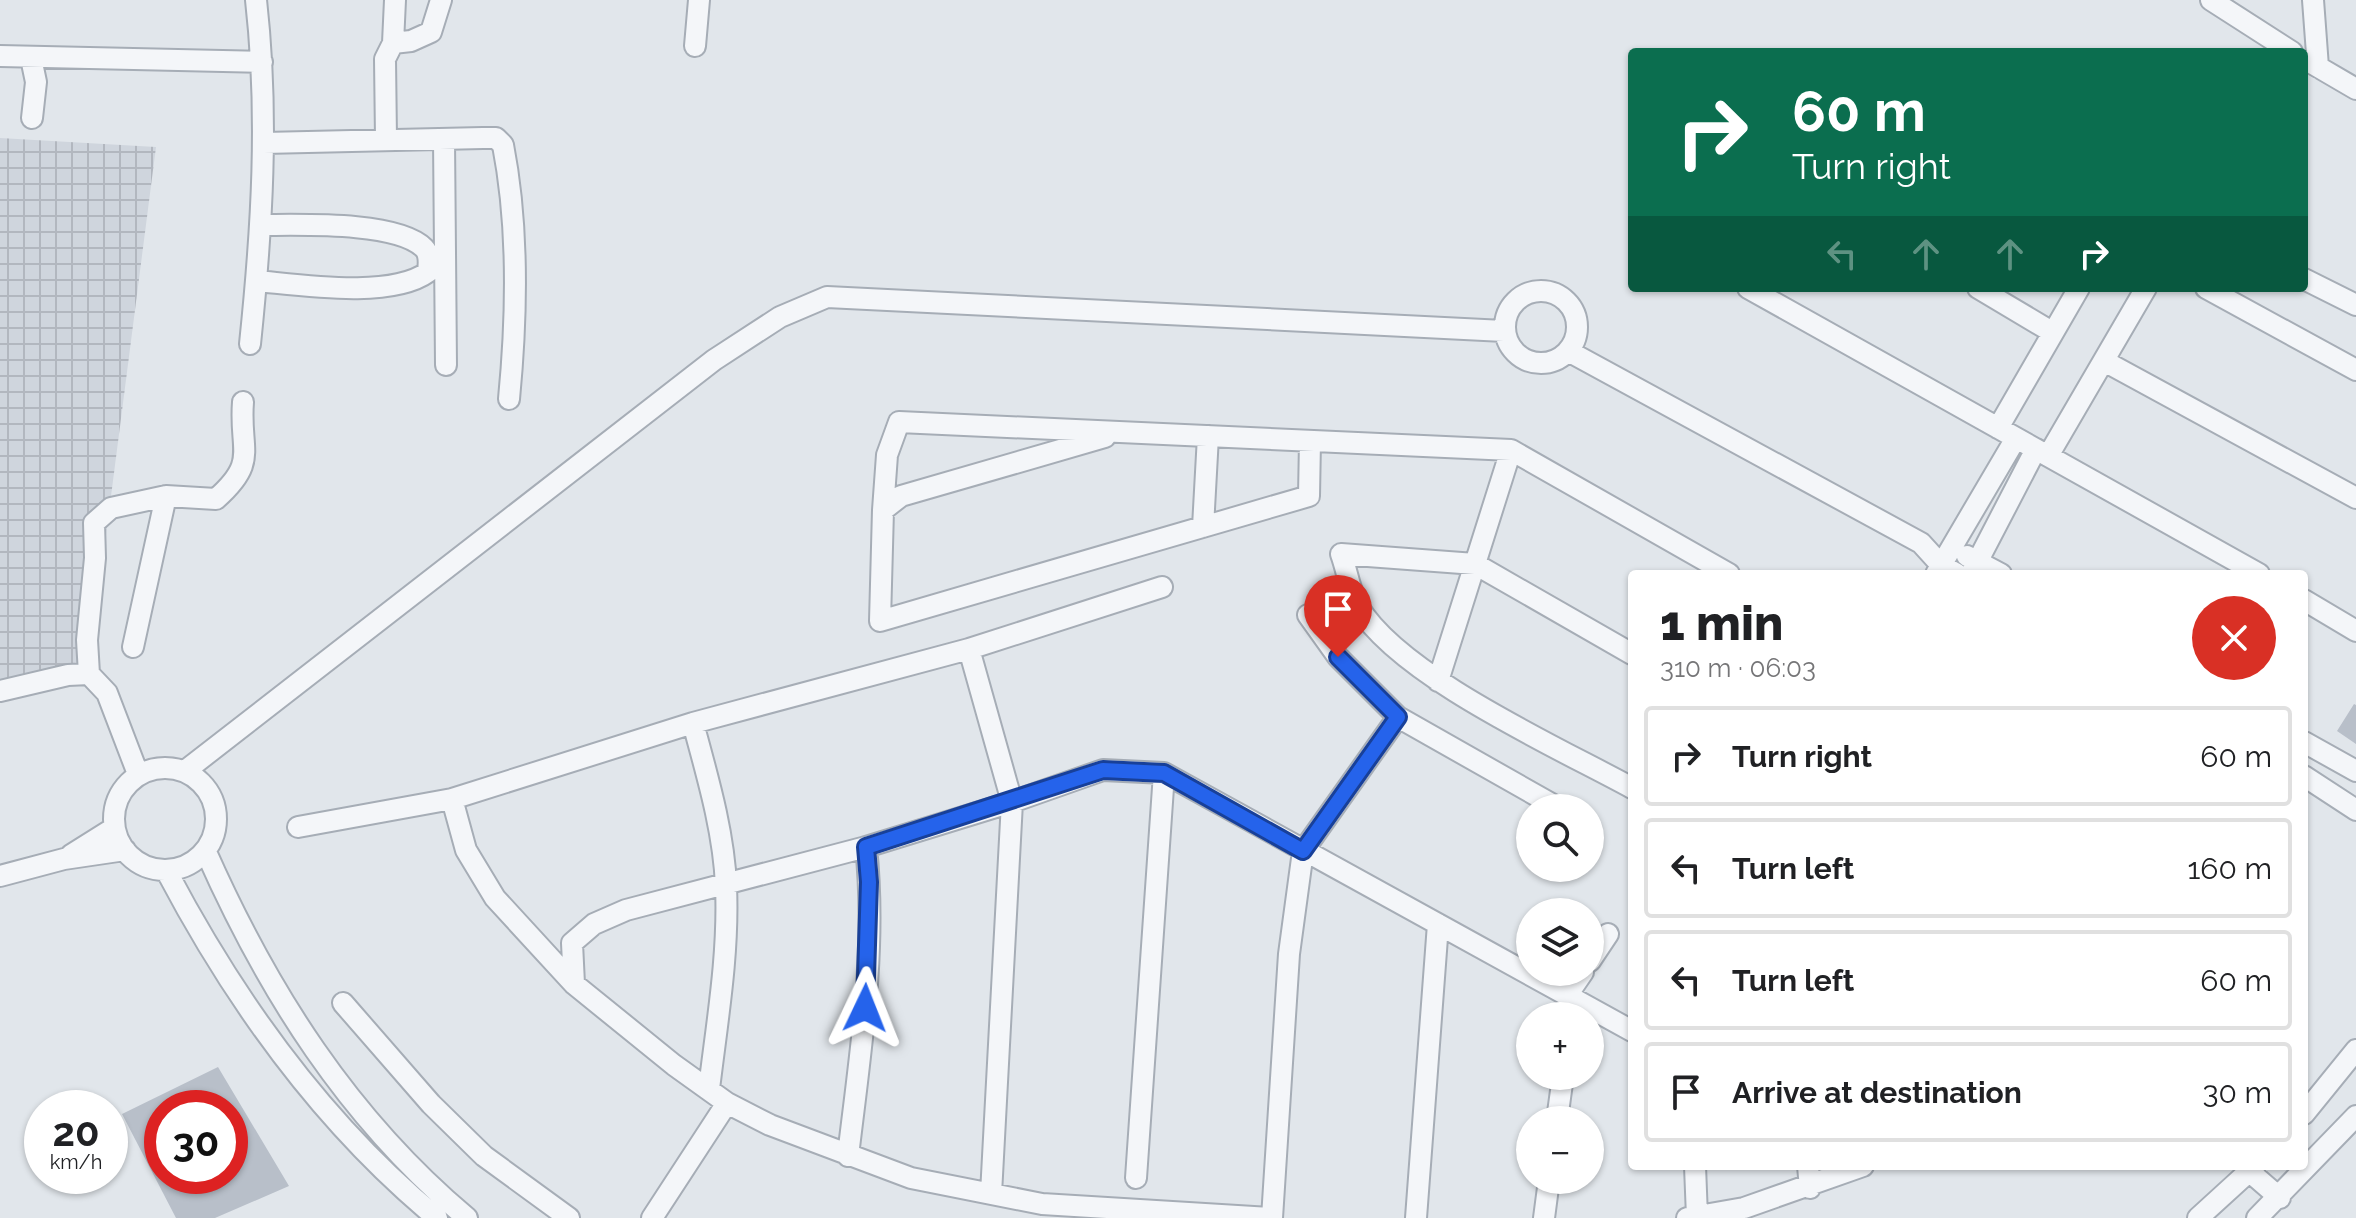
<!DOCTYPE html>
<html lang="en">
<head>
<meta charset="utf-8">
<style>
  :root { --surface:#fff; --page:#f2f2f2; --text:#202124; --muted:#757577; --line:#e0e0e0 }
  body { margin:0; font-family:Raleway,sans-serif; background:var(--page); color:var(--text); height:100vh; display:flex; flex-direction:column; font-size:30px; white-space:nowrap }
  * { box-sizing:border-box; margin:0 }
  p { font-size:26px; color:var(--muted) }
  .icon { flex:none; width:44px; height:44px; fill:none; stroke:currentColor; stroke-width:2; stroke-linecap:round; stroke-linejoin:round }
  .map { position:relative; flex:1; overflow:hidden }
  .panel { position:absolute; left:1628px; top:570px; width:680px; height:600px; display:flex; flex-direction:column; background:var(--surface); border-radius:8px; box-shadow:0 2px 6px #0004 }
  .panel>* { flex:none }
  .banner { position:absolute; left:1628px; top:48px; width:680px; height:244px; border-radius:8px; box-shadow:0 2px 6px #0004; background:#0b6e4f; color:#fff; overflow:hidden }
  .tools { position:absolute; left:1516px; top:794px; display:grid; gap:16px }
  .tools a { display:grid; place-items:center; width:88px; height:88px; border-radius:50%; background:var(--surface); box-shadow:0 2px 6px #0004; font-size:40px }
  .speed { position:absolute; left:24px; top:1090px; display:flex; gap:16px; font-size:40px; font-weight:700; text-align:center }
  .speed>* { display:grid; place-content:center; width:104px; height:104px; border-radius:50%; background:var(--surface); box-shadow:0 2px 6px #0004; line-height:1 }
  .speed small { font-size:20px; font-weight:400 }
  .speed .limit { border:12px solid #d22; background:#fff; color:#111 }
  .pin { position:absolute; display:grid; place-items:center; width:68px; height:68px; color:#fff; margin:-82px -34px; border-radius:50% 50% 50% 0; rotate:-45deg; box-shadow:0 0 8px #0007 }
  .pin .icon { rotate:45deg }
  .me { position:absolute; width:88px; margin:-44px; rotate:2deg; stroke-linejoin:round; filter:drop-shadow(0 0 6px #0008) }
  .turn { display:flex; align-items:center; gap:28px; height:168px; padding:0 32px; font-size:36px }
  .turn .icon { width:104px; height:104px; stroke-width:2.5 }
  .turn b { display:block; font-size:56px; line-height:68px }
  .lanes { display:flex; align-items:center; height:76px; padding:0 32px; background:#0003; justify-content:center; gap:40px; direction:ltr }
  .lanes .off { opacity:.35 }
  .round { display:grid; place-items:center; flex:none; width:84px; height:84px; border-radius:42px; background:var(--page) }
  .head { display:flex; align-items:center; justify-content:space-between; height:136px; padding:0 32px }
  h1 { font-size:48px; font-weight:800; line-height:60px }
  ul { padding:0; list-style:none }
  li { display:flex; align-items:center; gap:24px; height:100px; margin:0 16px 12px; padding:0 16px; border:4px solid var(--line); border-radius:8px }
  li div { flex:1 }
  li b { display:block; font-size:30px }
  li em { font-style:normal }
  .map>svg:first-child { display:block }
  .industrial { fill:url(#industrial-grid) }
  .building { fill:#b8bfc9; fill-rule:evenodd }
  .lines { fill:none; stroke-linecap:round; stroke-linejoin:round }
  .minor-casing { stroke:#a6adb6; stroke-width:24 }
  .minor { stroke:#f4f6f9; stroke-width:20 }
  .route-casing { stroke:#184099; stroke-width:20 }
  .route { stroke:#2563eb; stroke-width:14 }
</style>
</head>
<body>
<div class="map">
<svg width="2356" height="1218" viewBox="0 0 2356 1218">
  <defs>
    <pattern id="industrial-grid" width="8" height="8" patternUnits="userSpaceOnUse" patternTransform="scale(2)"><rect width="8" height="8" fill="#cfd5dd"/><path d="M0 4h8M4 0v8" fill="none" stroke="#b2b7bf"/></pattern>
  </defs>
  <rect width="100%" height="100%" fill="#e1e6eb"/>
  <path class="industrial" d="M0,138L156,147L90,659L0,682Z"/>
  <path class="building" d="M2354,704L2356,705V744L2337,731Z
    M218,1067L289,1186L215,1218H176L122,1114ZM162,1108H230V1176H162Z"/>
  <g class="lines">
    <defs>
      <path id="minor" d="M2211,0L2292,52
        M2313,0L2318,67
        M393,43L395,0
        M695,46L699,0
        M0,56L262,62
        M31,58L36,82L32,118
        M2308,61L2356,89
        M386,139L385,59L393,43L411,41L431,32L441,0
        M444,139L446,365
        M264,143L483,138H496L503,145C519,227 517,316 509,399
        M2304,279L2356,305
        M257,281C301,285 391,299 428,272C429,264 430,254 424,248C397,221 299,225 262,225
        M1748,288L2259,574
        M1978,288L2052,332
        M2206,288L2356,370
        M1505 327a36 36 0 1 1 72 0a36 36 0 1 1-72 0Z
        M250,344C262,229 269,115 256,0
        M1568,351L1921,543L1941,565L1957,574
        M2104,361L2356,498
        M1998,428L2079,288
        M1105,437L901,496L883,510L880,621L1309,496L1310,441
        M2048,456L2146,288
        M883,510L887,455L899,422L1511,450L1729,574
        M1203,527L1208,436
        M1967,556L2001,574
        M1936,574L2016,438
        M1971,574L2036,449
        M2304,600L2356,631
        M1308,615L1338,657L1398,717L1555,806
        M133,647L166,496L216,499C259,461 239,451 243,402
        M969,649L1012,802L1103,770L1164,773L1632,1031
        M1632,654L1475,564L1341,554C1347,570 1350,592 1358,606C1399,676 1559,748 1632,788
        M1438,681L1511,450
        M0,691L68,675L89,674
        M693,723C707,775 724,832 726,886C729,954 717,1022 709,1089
        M2304,742L2356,771
        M114 819a51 51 0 1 1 102 0a51 51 0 1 1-102 0Z
        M185,771L714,360L780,317L827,297L1504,331
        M138,774L107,693L89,674L87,640L95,558L94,523L111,508L166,496
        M2304,776L2356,810
        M452,799L466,850L495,898L574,984L674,1065L727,1103L770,1125L911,1178L1042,1204L1270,1218
        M298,827L452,799L693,723L969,649L1162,587
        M206,852C268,992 348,1118 467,1218
        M71,855L114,828
        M167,872C236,1003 322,1123 437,1218
        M0,876L64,859L125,850
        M1590,961L1608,934
        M574,984L572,943L594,924L626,910L866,847L1012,802L991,1194
        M1568,994L1583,972
        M343,1003L431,1104L484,1156L569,1218
        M2304,1114L2356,1050
        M1557,1120L1563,1076
        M848,1156C860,1054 877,950 866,847
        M1695,1166L1697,1217
        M1808,1166L1810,1188
        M2250,1172L2280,1198
        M1136,1178L1164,773
        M652,1218L727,1103
        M1272,1218L1289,954L1303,851L1398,717
        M1416,1218L1438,924
        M1544,1218L1549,1180
        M1687,1218L1744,1208L1863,1166
        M2198,1218L2255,1166
        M2257,1218L2356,1116"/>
    </defs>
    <use href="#minor" class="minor-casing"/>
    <use href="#minor" class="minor"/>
  </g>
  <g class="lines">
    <defs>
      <path id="route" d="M865,1008L869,882L866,847L1103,770L1164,773L1303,851L1398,717L1338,657"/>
    </defs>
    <use href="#route" class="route-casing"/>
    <use href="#route" class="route"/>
  </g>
</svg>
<div class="tools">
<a><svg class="icon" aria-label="search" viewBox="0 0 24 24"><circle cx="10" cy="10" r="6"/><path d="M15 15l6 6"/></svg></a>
<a><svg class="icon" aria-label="layers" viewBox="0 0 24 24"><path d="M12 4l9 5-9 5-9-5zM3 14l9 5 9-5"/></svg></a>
<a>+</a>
<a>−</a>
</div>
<div class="speed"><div>20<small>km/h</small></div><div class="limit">30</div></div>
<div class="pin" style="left:1338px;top:657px;background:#d93025"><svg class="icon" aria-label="arrive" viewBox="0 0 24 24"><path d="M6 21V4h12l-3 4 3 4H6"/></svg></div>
<svg class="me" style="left:865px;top:1008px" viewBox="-20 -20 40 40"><path d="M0-17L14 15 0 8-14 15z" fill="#2563eb" stroke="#fff" stroke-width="4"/></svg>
<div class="banner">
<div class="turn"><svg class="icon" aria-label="right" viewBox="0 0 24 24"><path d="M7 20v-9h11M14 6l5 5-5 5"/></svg><div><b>60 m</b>Turn right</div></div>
<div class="lanes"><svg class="icon off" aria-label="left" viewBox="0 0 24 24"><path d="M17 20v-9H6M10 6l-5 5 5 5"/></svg><svg class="icon off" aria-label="ahead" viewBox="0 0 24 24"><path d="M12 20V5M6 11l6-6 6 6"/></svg><svg class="icon off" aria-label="ahead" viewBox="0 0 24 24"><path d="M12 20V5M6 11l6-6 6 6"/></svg><svg class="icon" aria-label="right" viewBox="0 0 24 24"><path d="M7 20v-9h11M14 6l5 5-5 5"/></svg></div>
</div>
<section class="panel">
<div class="head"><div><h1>1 min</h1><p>310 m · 06:03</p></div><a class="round" style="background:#d93025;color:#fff"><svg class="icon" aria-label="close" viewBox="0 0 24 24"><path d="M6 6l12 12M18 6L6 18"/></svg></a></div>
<ul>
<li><svg class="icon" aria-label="right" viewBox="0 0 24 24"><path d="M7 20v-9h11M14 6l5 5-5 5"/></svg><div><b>Turn right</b></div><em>60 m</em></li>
<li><svg class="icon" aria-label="left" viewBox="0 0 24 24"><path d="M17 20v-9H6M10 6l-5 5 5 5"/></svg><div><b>Turn left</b></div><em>160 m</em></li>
<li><svg class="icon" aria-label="left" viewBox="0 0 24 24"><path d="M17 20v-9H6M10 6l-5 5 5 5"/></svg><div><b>Turn left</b></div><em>60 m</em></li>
<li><svg class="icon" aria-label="arrive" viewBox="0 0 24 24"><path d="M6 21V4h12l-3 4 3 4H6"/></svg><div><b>Arrive at destination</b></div><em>30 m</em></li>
</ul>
</section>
</div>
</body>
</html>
